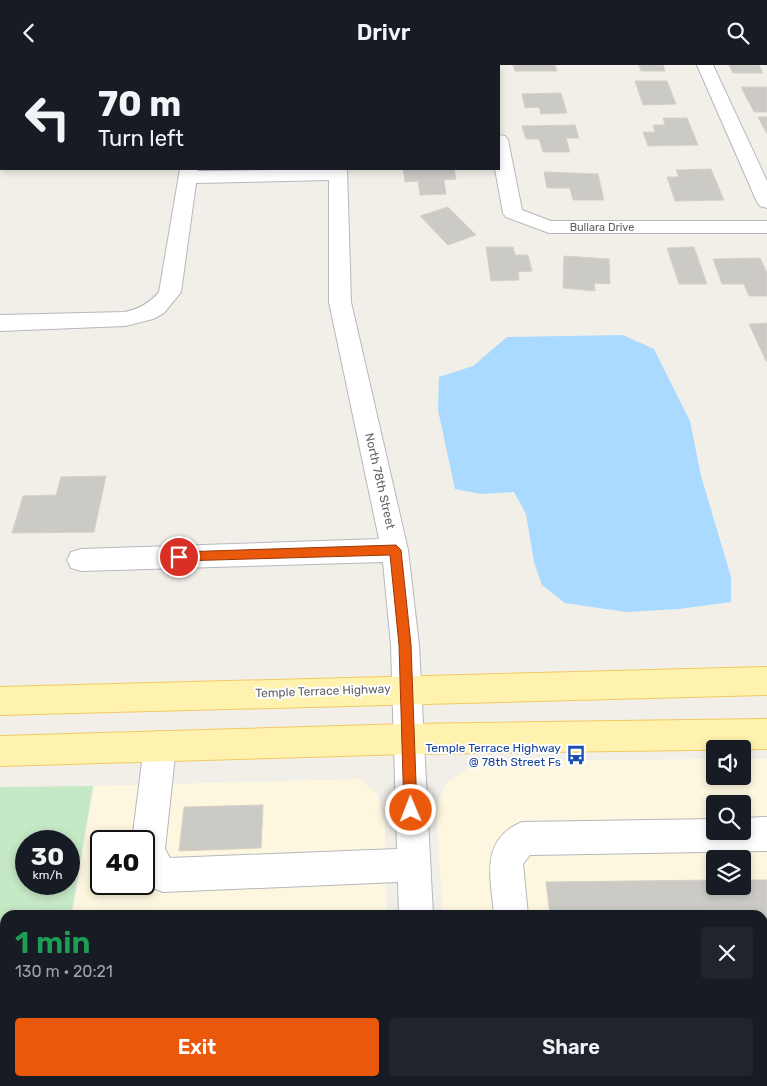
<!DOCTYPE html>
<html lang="en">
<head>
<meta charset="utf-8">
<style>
  :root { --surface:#171b24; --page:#20242c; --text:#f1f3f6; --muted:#9ea1a6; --accent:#ea580c }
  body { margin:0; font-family:Rubik,sans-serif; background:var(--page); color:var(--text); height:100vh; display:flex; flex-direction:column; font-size:19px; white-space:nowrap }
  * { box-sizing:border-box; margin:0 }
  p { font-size:16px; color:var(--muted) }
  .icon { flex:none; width:28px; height:28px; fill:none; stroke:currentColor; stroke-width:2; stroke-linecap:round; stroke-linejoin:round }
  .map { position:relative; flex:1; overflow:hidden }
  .sheet { position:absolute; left:0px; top:845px; width:768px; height:176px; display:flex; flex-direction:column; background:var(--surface); border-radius:15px 15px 0 0; box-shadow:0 2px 8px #0003 }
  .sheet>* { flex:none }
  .banner { position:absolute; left:0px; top:0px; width:500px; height:105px; box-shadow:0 2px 8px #0003; background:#171b24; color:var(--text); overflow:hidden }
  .fabs { position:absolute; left:706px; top:675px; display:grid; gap:10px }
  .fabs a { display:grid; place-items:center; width:45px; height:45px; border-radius:5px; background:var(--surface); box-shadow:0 2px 8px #0003; font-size:25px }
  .speed { position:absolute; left:15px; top:765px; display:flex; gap:10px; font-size:25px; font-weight:700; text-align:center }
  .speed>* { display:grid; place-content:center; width:65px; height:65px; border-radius:50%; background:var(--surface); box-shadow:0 2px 8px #0003; line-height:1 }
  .speed small { font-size:12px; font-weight:400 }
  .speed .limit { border:2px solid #111; border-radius:8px; background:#fff; color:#111 }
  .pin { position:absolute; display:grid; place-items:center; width:42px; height:42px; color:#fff; margin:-21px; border:2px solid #fff; border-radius:50%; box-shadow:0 1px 5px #0007 }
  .me { position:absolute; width:55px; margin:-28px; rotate:359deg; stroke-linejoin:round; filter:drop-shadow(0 0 4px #0008) }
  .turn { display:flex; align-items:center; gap:18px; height:105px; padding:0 15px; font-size:22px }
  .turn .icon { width:65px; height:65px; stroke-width:2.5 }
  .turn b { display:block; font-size:35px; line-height:42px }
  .round { display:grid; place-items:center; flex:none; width:52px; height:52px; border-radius:5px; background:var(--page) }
  .overview { display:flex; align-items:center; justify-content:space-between; height:85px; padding:0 15px }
  h1 { font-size:30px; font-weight:600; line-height:38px; color:#1e9e55 }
  .action { display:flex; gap:10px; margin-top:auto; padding:10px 15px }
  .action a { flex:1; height:58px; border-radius:5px; background:var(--accent); color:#fff; font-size:20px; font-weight:600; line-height:58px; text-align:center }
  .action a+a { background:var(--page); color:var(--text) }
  header { display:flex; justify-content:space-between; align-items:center; height:65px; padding:0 15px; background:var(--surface); font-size:22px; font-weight:600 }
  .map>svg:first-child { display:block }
  .commercial { fill:#fef7e0; fill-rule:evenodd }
  .green { fill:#c5e8c5; fill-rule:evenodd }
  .water { fill:#aadaff }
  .building { fill:#cccac5; stroke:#d6d1c6 }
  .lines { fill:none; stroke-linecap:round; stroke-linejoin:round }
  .minor-casing { stroke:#b5b8bc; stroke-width:2 }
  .major-casing { stroke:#f2c960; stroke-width:2 }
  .minor { fill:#fff; fill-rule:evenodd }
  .major { fill:#fff2af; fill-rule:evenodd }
  .route { fill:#ea580c; stroke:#983908 }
  .labels { text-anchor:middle; stroke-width:4; stroke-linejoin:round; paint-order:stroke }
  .far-street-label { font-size:11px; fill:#5f6368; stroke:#fff }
  .street-label { font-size:12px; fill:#5f6368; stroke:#fff }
  .transit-label { font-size:12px; fill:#164399; stroke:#fff; text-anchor:end }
</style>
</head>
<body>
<header><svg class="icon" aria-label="back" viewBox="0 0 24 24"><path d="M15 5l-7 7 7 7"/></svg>Drivr<svg class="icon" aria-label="search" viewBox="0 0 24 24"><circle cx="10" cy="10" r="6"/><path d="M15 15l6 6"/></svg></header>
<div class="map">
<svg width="767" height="1021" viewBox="0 0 767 1021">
  <rect width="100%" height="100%" fill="#f1efe8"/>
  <path class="commercial" d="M715,694V711H742L743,694H767V1021H738L736,1016H762V850H443L436,743L447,717L476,698L490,696ZM715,739H742V766H715ZM715,794H742V821H715Z
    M361,714L378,730L385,761L387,850H73L94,721ZM101,776H144V819H101Z
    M454,1016H683L454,1019Z"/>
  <path class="green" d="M93,721L71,850H5V1016H242V1021H0V722ZM26,776H69V819H26Z"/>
  <path class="water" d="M623,270L654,284L690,356L701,411L731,512V537L679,544L626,547L565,538L542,520L534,497L526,449L514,427L481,429L455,424L438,345L439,312L473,301L507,272Z"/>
  <path class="building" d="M513,0H555L557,6H515Z
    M639,0H663L665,6H641Z
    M729,0H759L763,8H733Z
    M635,16H667L676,39L643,40Z
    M741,22H767V47H754Z
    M561,28L567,48L541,49L539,42L525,43L522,29Z
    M758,52H767V69Z
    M663,53H687L698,80L648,81L643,67H655L653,60H665Z
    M575,60L579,73H566L570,87H543L539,74H526L522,61Z
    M403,104H454L456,114L444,115L446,129L420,130L418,116L405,117Z
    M711,104L724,135L675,136L667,112H679L676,105Z
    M544,107L598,109L604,135H573L570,123H547Z
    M448,142L476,170L448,180L420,151Z
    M486,182H513L515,190H528L532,206L518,207L519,215L491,216Z
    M694,182L707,219H679L667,183Z
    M564,191L609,194L610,219L594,218L595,226L563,223Z
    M760,193L767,208V231H749L744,219H722L713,194Z
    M767,258V296H766L749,259Z
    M106,411L94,467L12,468L23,431L56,430L61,412Z
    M263,740L261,783L179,786L184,742Z
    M715,815V821H742V815H767V947H762V850H550L546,817Z
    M296,1016H334V1021H296Z"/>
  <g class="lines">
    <defs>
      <path id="minor" d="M16,0H32V1H16Z
        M197,0H213V1H197Z
        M328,0H344V1H328Z
        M476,0H492V1H476Z
        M697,0H713L767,116V143L760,141L757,137Z
        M499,70L505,71L508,75L522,145L551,156H767V168H549L506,152L503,148L495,104H499Z
        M180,104H198V106L347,104L351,237L408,485L419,580L433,850H399L398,817L163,827L151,822L144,815V776H132L144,681L149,670L160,666L171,670L176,681L165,784L170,793L397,784L391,580L383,497L81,506L71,503L67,495L71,487L81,484L379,474L329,237V115L196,118L181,227L164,248L153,254L125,261L0,266V250L125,247C139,244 150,238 159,227Z
        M767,752V786L530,790L523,799L528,850H494C491,813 479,775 522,757L715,754V766H742V753Z
        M762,941H767V979H762Z
        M407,1016H445V1021H407Z"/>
      <path id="major" d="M767,602V630L0,650V622Z
        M767,654V684L409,689L0,701V671L409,659Z"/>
    </defs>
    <use href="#minor" class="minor-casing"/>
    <use href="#major" class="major-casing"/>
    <use href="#minor" class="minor"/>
    <use href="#major" class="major"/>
  </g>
  <path class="route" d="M396,480L401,485L411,580L417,745L415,750L411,752L406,750L404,745L399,580L390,490L179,496L173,492L179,487Z"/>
  <defs>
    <symbol id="bus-bare" viewBox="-9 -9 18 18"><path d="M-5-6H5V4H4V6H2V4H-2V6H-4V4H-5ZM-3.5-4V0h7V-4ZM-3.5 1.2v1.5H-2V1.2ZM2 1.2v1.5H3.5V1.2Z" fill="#1a4fb4" stroke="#fff" stroke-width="2.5" paint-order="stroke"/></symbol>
  </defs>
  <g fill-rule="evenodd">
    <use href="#bus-bare" x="562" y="676" width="28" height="28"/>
  </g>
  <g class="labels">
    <g class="far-street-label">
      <text x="602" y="166">Bullara Drive</text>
    </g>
    <g class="street-label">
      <text transform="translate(380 416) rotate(77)" y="4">North 78th Street</text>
      <text transform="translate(323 626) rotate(-2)" y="4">Temple Terrace Highway</text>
    </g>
    <g class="transit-label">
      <text x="561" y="687">Temple Terrace Highway<tspan x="561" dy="14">@ 78th Street Fs</tspan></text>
    </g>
  </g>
</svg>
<div class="fabs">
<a><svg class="icon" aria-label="sound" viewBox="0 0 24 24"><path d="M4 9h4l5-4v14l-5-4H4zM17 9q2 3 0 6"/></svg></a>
<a><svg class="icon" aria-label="search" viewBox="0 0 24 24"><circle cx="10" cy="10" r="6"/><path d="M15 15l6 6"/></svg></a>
<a><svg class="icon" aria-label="layers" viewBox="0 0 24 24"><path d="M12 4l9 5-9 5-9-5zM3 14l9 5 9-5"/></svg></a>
</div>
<div class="speed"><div>30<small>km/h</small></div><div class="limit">40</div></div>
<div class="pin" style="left:179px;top:492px;background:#d93025"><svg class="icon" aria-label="arrive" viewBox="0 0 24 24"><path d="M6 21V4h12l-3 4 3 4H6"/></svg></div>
<svg class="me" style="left:411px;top:745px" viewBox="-20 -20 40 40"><circle r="17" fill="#ea580c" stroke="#fff" stroke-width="3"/><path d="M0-11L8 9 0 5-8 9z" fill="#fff"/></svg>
<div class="banner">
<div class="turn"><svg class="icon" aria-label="left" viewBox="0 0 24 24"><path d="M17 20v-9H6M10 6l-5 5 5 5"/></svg><div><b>70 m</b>Turn left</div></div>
</div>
<section class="sheet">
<div class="overview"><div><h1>1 min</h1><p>130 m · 20:21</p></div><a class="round"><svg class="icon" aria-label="close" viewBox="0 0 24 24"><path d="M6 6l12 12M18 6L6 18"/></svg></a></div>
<div class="action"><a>Exit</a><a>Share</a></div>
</section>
</div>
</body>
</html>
